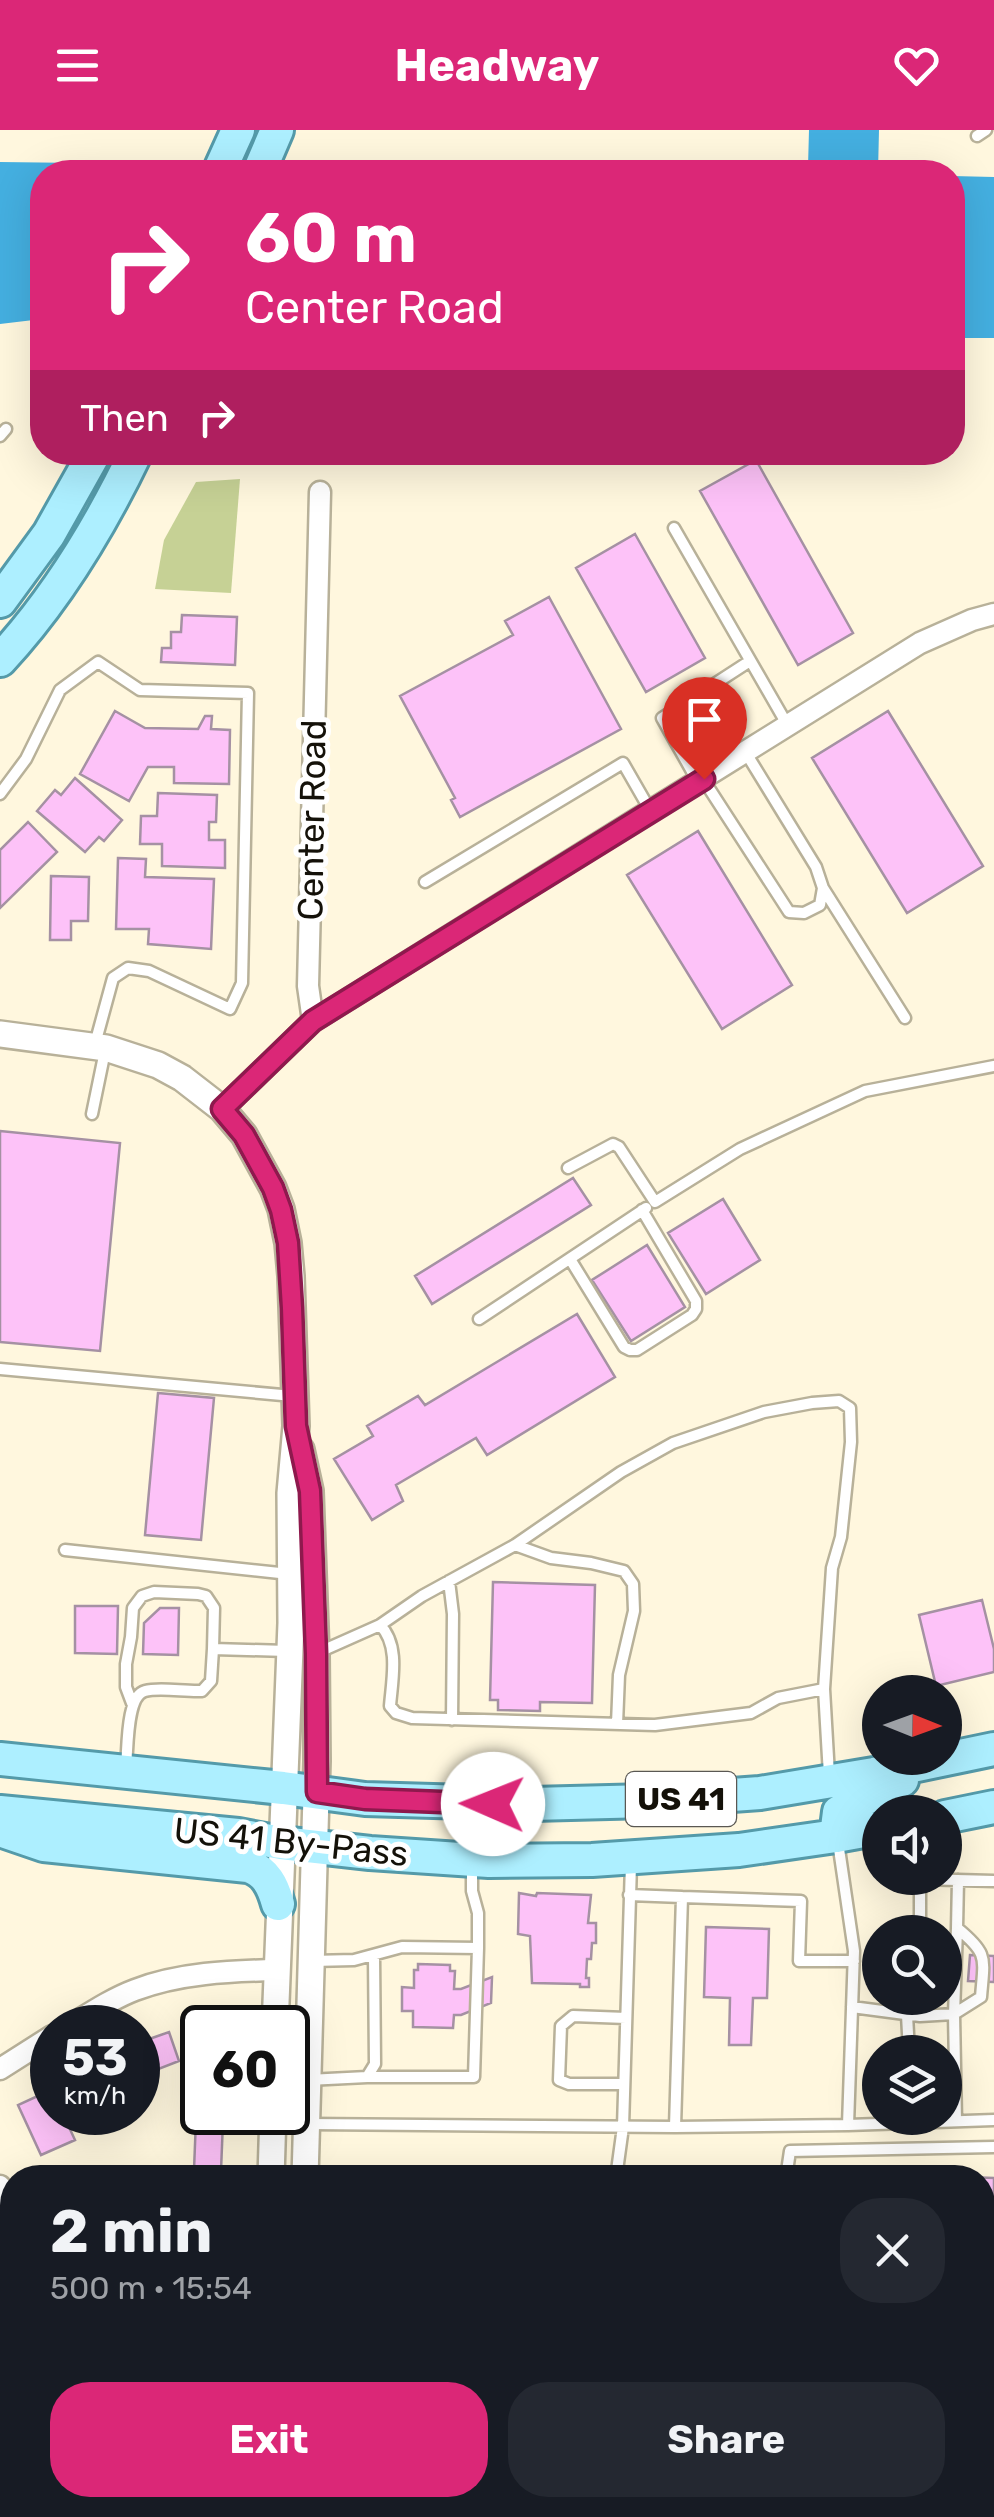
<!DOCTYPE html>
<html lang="en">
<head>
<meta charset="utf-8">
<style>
  :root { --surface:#171b24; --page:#242831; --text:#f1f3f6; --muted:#9ea1a6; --accent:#db2777 }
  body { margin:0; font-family:Rubik,sans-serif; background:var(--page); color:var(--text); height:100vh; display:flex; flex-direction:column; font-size:38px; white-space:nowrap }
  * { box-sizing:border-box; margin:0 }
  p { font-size:32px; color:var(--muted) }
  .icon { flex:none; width:55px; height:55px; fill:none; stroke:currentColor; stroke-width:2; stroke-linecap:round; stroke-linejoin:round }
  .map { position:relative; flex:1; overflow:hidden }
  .details { position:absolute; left:0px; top:2035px; width:995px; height:352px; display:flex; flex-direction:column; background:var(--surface); border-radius:40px 40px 0 0; box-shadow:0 10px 40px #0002 }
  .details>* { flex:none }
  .top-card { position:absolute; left:30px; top:30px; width:935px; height:305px; border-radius:40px; box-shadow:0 10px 40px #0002; background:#db2777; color:#fff; overflow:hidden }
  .needle { width:65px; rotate:91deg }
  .fabs { position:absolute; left:862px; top:1545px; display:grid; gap:20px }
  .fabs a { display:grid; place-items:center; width:100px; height:100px; border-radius:50%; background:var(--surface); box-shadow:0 10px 40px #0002; font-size:50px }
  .speed { position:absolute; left:30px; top:1875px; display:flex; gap:20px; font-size:50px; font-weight:700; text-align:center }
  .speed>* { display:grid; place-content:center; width:130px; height:130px; border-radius:50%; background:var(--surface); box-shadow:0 10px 40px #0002; line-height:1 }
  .speed small { font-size:25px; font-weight:400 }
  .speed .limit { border:5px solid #111; border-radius:15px; background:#fff; color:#111 }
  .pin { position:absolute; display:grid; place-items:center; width:85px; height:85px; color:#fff; margin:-102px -42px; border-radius:50% 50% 50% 0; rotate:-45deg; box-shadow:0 0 10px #0007 }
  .pin .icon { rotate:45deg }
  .me { position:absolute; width:110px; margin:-55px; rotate:271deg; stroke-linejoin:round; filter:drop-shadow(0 0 8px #0008) }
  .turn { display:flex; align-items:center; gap:35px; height:210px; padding:0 50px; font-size:45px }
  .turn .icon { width:130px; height:130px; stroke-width:2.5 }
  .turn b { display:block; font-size:70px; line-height:85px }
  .then { display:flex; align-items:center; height:95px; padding:0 50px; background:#0003; gap:20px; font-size:38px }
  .round { display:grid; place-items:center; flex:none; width:105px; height:105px; border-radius:40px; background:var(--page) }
  .head { display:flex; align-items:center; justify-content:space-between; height:170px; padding:0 50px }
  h1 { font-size:60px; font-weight:700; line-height:75px }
  .button { display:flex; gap:20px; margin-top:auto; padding:20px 50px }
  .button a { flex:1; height:115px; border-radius:40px; background:var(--accent); color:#fff; font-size:40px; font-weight:700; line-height:115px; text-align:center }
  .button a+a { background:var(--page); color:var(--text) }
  header { display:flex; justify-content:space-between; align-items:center; height:130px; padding:0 50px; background:var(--accent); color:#fff; font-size:45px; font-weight:700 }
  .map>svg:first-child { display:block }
  .green { fill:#c6d195 }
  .water { fill:#44afe0 }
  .building { fill:#fdc2f8; stroke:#a591a3; stroke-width:2.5 }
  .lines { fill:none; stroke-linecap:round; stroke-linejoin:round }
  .service-casing { stroke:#b8b199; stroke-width:15 }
  .minor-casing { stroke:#b8b199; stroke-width:25 }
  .tertiary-casing { stroke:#b8b199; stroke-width:30 }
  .primary-casing { stroke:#549aa9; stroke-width:38 }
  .service { stroke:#fff; stroke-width:10 }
  .minor { stroke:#fff; stroke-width:20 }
  .tertiary { stroke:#fff; stroke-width:25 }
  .primary { stroke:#adefff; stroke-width:32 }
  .route-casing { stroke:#8e194d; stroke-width:25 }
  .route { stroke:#db2777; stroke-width:18 }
  .labels { text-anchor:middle; stroke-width:10; stroke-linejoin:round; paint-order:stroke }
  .shield { fill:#fff; stroke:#5a5853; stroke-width:2.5 }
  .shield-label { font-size:32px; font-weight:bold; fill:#141109 }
  .street-label { font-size:35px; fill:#141109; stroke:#fff }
</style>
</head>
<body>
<header><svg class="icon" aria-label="menu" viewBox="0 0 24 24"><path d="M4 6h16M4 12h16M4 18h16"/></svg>Headway<svg class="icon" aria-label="heart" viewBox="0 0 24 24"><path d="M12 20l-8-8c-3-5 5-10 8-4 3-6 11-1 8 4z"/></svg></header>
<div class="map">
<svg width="994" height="2387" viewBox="0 0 994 2387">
  <rect width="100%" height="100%" fill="#fff7de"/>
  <path class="green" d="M240,349L231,463L155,459L164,410L196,352Z"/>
  <path class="water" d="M809,0H879L878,42H785L786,40L808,37Z
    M0,32L81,33L108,40L142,35L221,42H42V189L0,194Z
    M541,34L602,42H355C417,36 479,38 541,34Z
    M952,46L994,47V208H953Z"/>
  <path class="building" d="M756,330L853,503L798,535L700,361Z
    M635,404L705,528L646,562L576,438Z
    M549,467L621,599L460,687L451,670L455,668L400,566L513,505L505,491Z
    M182,485L237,487L235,535L161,532L162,518H171V502H181Z
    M115,581L145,598L198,599L205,586H212L211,599L230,600L229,654L174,653V637H148L129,671L80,644Z
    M888,581L983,736L907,783L812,628Z
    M75,648L122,690L104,711L99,707L85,722L37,681L55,660L61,665Z
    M158,663L217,665L216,692H209V710H225V738L162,736V714H140L141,686H157Z
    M28,692L57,722L0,778V720Z
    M698,701L792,855L722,899L627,745Z
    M118,728L146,729L145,747L214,749L211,819L148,814L149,799H116Z
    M51,746L89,747L88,791H71V810H50Z
    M0,1001L120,1013L100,1221L0,1212Z
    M573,1048L591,1075L432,1174L415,1146Z
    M723,1069L760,1130L706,1164L668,1103Z
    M647,1115L685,1177L631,1211L592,1150Z
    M577,1184L615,1247L487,1325L476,1308L396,1355L403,1371L372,1390L334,1329L373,1306L367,1296L418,1266L425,1275Z
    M158,1263L214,1268L201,1410L145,1405Z
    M493,1452L595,1455L592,1573L540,1572V1581L498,1580V1570H490Z
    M982,1470L994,1519V1542L936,1556L919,1485Z
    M75,1476H118L117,1524L75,1523Z
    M160,1478H179L178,1525L143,1524L144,1493Z
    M519,1763L536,1766L537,1763L591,1765L588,1793H596V1813H592L591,1829H587L586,1848H589V1857H580V1854L532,1853L530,1806L518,1804Z
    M706,1797L769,1799L767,1868H753L751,1915H729L730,1868L704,1867Z
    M970,1825L994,1826V1852L968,1851Z
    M418,1834L450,1835V1841H455L454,1859H461L492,1847L491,1873L461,1885H454L453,1898L413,1897V1881H402V1857L414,1858V1840H418Z
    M220,1890L221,1898H202V1941L194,1942L190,1892Z
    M169,1902L179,1931L138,1947V1913Z
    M42,1964L51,1984L62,1982L75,2010L41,2025L18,1975Z
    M196,1989L223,1991L221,2041L194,2040Z
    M941,2046L994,2048V2185L982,2184V2048Z
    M57,2375H94V2380H74V2387H57Z
    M173,2375H212V2387H184V2379H173Z
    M458,2375H521L520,2387L457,2386Z
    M659,2375H757V2387H658Z
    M831,2375H884V2387H830Z"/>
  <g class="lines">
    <defs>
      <path id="service" d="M977,6L986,0
        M0,306L6,299
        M674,398L788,596
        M703,649L789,782L804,783L820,775L823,758L816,737L746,623
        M698,652L662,588L750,531
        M0,664L26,629L60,560L98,532L140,560L248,563L242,853L230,879L149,841L128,838L113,848L95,914
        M425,752L623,633L650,680
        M823,758L905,888
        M92,984L105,921
        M568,1038L613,1014L619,1017L655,1072L740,1019L865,961L994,936
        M570,1129L624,1217L630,1220H637L692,1185L696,1179V1171L642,1080
        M479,1189L646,1078
        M0,1239L293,1266
        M515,1415L551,1428L591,1433L624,1441L633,1454L634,1481L619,1545L617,1594
        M65,1420L289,1444
        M449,1451L453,1484L452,1590
        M380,1495C400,1515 392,1550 390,1576L396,1583L412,1588L655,1595L751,1583L778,1568L824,1559L829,1645
        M317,1523L380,1495L422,1466L515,1415L621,1342L673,1313L764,1282L812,1273L839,1271L850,1278L851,1312L841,1407L832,1438L824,1559
        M132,1573L126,1557V1534L131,1507L133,1478L142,1466L154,1462L198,1464L206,1466L214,1478L213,1519
        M126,1636C128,1619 126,1566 145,1561C160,1557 185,1562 202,1561L211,1551L213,1519L287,1521
        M629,1765L682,1767L675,1997
        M682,1767L801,1771L799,1831H854
        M920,1802V1749L994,1751
        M312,1831L354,1830L402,1817L478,1818V1783L472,1761V1733
        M920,1868V1886
        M852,1877L920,1886L954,1884L957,1798
        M907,1885L909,1922
        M367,1947H474L478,1818
        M308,1950L367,1947L375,1934L374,1826
        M624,1954H569L559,1950L561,1896L573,1886L626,1888
        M956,1991L954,1884L981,1867C984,1828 989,1824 957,1798L958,1750
        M309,1994L675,1997L848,1995L854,1821L838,1712
        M848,1995L994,1990
        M616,2048L623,1997L631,1734
        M786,2048L790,2021L994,2017
        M982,2206L994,2207
        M417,2375V2387
        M356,2387V2375
        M562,2387L563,2375"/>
      <path id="minor" d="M313,891L308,856L320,362
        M222,979L313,891L920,513L972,490L994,484
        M66,1898C89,1884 111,1869 135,1860C179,1843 230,1841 276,1840
        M0,1939L52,1906
        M0,2056L12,2105
        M982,2255H994
        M9,2387L12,2275"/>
      <path id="tertiary" d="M0,904L106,918L158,935L182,948L222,979L244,1005L273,1058L281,1079L288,1113L291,1146L296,1296L290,1363L291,1493L275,1898
        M301,1320L310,1361L316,1524L317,1631L305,2048
        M271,2048L273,1982
        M262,2387V2375
        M296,2387V2375"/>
      <path id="primary" d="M219,42L238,0
        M259,42L277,0
        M0,471L49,404L95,322
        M0,530C56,470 100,397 136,322
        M0,1629L283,1658L365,1669L532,1674L648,1671L760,1663L874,1644L994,1619
        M0,1682L238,1705L281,1713L370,1723L489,1731L592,1730L739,1720L836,1706L880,1698
        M945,1687L994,1677
        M0,1700L44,1715L248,1736C266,1741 273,1756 278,1774
        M836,1706L839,1682L902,1650"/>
    </defs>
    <use href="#service" class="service-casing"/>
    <use href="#minor" class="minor-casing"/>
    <use href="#tertiary" class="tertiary-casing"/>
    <use href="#primary" class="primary-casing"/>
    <use href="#service" class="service"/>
    <use href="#minor" class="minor"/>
    <use href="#tertiary" class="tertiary"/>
    <use href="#primary" class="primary"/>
  </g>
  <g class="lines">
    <defs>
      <path id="route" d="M493,1674L365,1669L317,1662L316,1524L310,1361L296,1296L292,1178L288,1113L281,1080L273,1058L244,1005L222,979L313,891L704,649"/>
    </defs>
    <use href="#route" class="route-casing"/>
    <use href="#route" class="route"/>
  </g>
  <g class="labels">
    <rect class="shield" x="626" y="1642" width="110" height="54" rx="8"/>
    <g class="shield-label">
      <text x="681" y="1680">US 41</text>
    </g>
    <g class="street-label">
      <text transform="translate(312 690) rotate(-89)" y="12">Center Road</text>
      <text transform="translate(291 1712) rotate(6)" y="12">US 41 By-Pass</text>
    </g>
  </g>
</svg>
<div class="fabs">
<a><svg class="needle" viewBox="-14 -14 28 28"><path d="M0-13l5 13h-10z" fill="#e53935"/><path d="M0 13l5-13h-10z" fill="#9ea1a6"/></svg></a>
<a><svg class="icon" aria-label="sound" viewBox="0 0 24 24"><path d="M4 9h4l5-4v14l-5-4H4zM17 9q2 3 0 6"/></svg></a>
<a><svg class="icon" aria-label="search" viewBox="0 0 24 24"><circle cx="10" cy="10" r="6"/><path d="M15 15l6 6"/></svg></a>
<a><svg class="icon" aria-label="layers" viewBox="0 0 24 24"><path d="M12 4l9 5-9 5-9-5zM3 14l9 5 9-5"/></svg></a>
</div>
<div class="speed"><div>53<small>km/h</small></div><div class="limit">60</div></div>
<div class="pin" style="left:704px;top:649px;background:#d93025"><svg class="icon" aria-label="arrive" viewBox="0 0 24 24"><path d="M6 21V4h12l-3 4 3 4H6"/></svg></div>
<svg class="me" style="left:493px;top:1674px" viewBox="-20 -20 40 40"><circle r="19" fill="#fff"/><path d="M0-13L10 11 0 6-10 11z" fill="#db2777"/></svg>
<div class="top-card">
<div class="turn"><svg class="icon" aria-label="right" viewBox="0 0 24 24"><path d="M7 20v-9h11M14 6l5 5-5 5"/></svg><div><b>60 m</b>Center Road</div></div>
<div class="then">Then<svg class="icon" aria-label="right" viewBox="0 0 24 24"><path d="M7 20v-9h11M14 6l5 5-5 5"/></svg></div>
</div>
<section class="details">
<div class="head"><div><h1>2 min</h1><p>500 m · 15:54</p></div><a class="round"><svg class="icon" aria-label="close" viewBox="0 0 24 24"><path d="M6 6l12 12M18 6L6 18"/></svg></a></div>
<div class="button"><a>Exit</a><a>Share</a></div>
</section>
</div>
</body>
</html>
